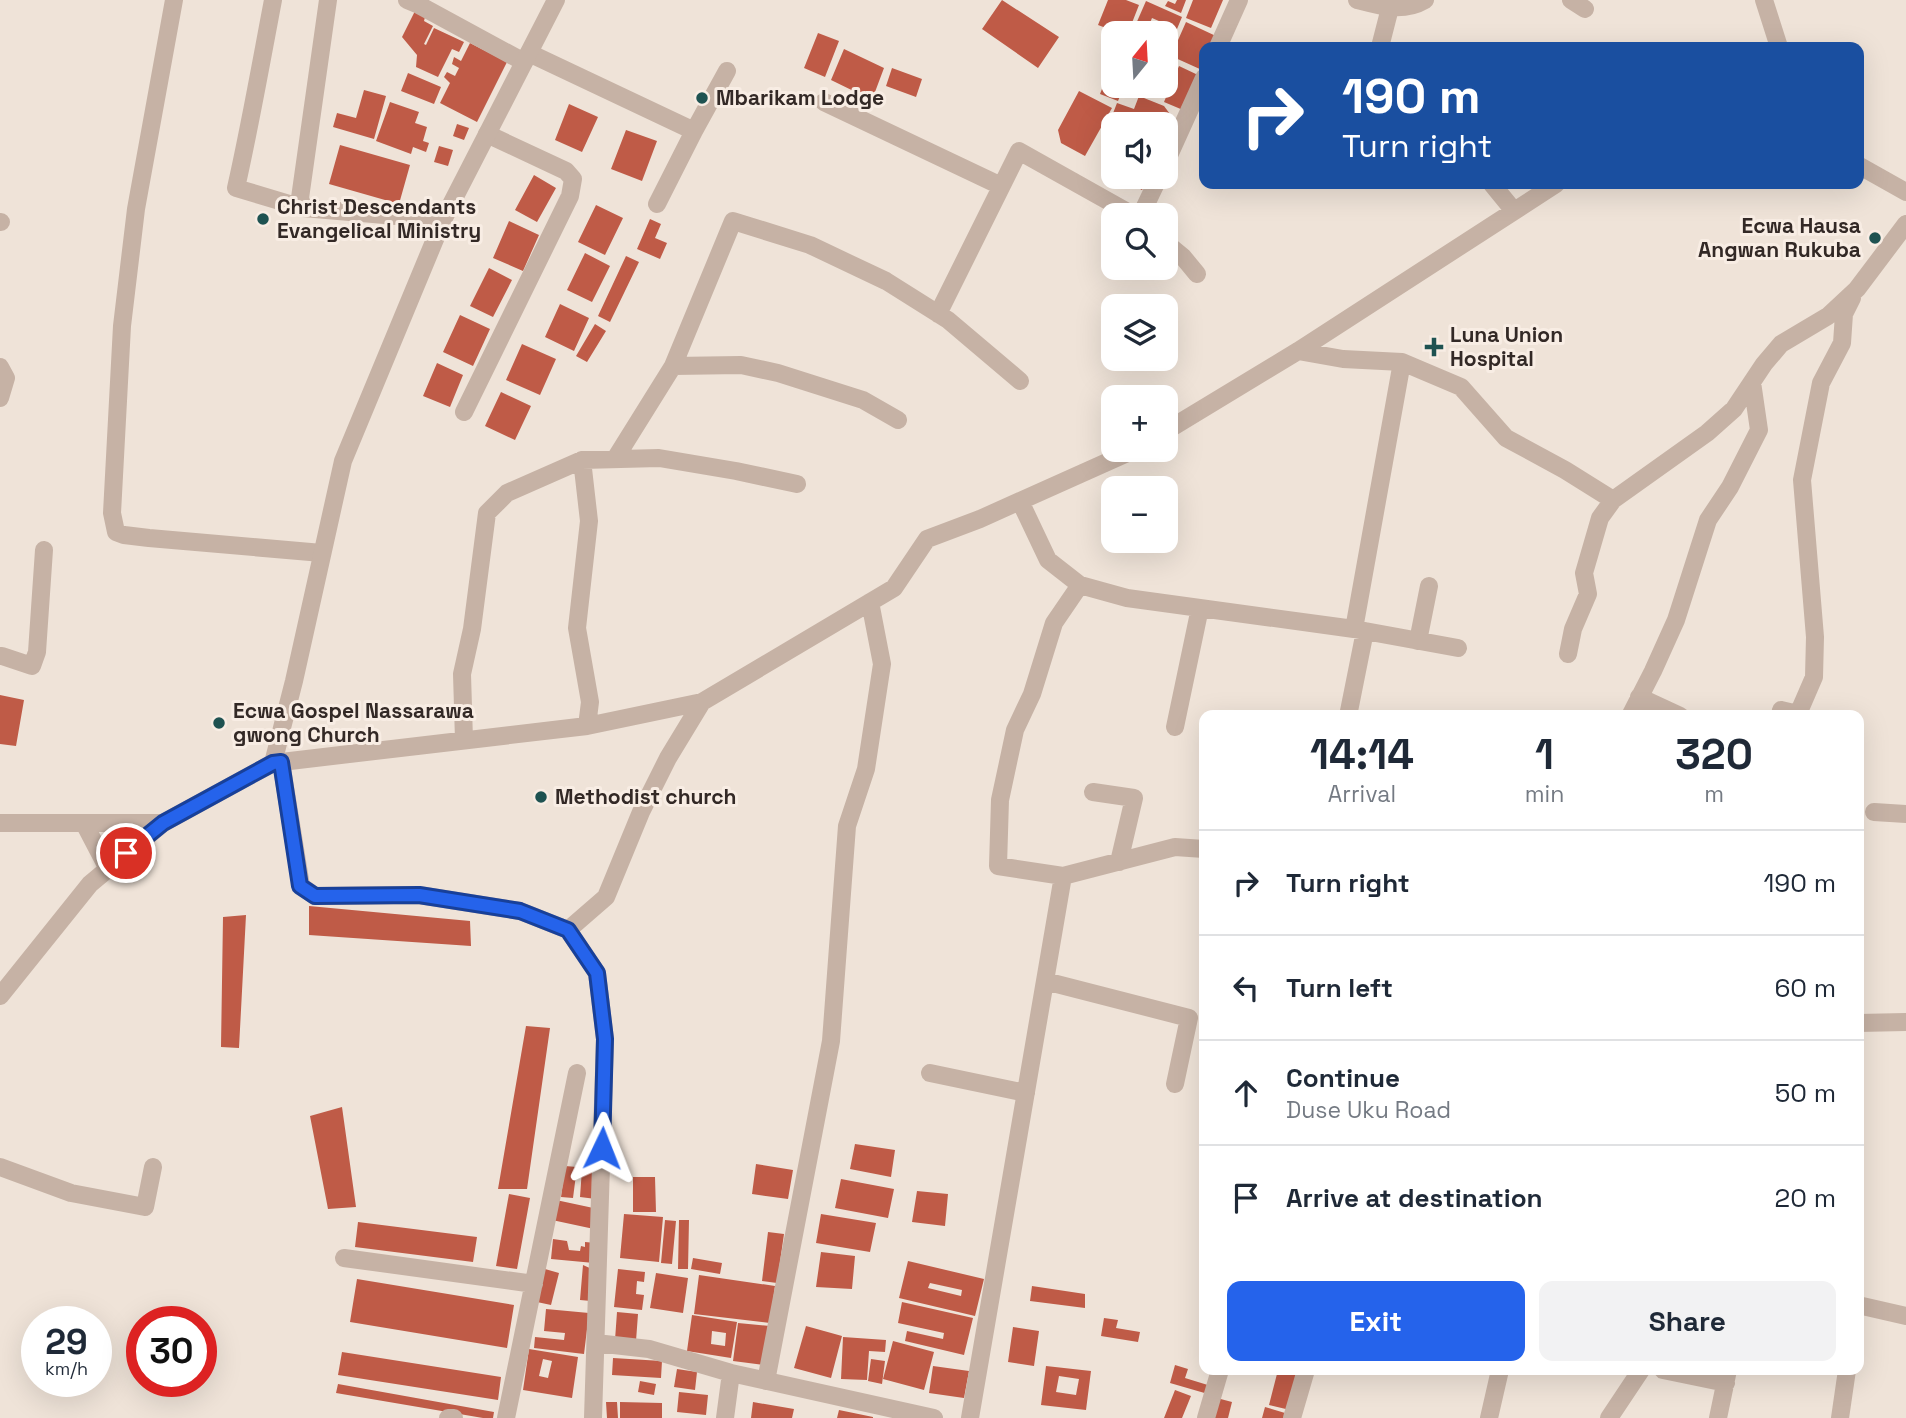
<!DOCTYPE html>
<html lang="en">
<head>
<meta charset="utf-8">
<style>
  :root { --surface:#fff; --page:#f2f2f3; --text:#1f2937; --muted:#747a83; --line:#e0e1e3; --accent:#2563eb }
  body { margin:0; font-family:"Space Grotesk",sans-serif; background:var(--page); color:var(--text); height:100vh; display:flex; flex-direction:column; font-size:26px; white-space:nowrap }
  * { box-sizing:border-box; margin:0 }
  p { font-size:23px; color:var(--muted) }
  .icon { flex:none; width:38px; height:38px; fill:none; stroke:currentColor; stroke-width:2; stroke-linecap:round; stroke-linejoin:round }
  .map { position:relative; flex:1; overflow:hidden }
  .details { position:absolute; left:1199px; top:710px; width:665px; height:665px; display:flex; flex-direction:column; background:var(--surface); border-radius:14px; box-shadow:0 7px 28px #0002 }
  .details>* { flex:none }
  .guide { position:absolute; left:1199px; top:42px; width:665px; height:147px; border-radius:14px; box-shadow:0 7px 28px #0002; background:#1a4fa0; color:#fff; overflow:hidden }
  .needle { width:46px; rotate:18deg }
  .buttons { position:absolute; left:1101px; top:21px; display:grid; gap:14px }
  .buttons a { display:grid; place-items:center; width:77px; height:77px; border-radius:14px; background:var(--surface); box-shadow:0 7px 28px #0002; font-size:35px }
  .speed { position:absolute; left:21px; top:1306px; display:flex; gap:14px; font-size:35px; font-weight:700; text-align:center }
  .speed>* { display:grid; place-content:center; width:91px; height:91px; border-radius:50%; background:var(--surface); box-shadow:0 7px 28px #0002; line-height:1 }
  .speed small { font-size:18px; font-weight:400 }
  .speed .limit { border:10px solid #d22; background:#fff; color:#111 }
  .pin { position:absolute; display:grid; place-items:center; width:60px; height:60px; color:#fff; margin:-30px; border:4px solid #fff; border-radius:50%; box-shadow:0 2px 7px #0007 }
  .me { position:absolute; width:77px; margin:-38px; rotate:2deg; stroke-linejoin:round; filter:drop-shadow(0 0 5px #0008) }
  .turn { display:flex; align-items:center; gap:24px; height:147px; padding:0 28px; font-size:32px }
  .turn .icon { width:91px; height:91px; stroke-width:2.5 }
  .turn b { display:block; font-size:49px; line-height:60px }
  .eta { display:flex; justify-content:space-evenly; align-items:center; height:119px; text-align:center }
  .eta b { font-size:42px; font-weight:700; line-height:49px }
  .button { display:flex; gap:14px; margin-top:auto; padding:14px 28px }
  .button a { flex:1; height:80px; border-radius:14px; background:var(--accent); color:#fff; font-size:28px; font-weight:700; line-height:80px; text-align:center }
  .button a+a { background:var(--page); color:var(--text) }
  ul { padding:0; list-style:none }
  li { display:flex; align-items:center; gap:21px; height:105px; padding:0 28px; border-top:2px solid var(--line) }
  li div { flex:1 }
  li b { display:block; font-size:26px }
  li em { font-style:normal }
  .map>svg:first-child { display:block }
  .building { fill:#bf5b47; fill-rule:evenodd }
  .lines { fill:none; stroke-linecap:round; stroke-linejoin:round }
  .minor { stroke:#c6b2a5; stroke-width:18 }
  .tertiary { stroke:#c6b2a5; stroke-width:18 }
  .route-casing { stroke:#184099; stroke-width:18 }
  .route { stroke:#2563eb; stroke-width:12 }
  .poi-dot { fill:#1e5251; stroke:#f8ede4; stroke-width:2.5 }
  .labels { text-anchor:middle; stroke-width:6; stroke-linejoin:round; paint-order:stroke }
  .poi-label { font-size:21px; font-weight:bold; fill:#332926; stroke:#f8ede4; text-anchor:start }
</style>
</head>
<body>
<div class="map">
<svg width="1906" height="1418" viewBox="0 0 1906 1418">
  <rect width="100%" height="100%" fill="#efe3d8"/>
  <path class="building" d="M1002,0L1059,37L1038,68L982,29Z
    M1108,0H1126L1139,5L1128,33H1119L1098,25Z
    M1177,0H1186L1181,13L1165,6L1168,1L1175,4Z
    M1193,0H1223L1211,28L1186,18Z
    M1146,1L1182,17L1177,29L1152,18L1146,33H1132Z
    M415,11L425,17L424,21L433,26L424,44L426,45L434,28L464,42L459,52L452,49L438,77L416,67L417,55L402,37Z
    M1186,22L1218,37L1213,47H1204V66L1202,70L1171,56Z
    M818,33L839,41L825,77L804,68Z
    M470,43L507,62L477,122L440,103L450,83L444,77L447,72L455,76L459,68L452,64L454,57L461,61Z
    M844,49L884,68L872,100L831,80Z
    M1113,61V86H1124L1118,101L1100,94Z
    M1179,66L1198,75L1183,110L1164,102Z
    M892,68L922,79L916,97L886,86Z
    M408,73L441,87L434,104L401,91Z
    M364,90L386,96L374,139L333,127L337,113L356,118Z
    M1079,91L1112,108L1085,156L1061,143L1058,130Z
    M1139,96L1164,106L1173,118L1166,142V124H1118L1110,121L1117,103L1134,109Z
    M390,102L419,112L415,123L427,127L423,141L429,143L426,152L413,147L411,154L376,141Z
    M569,104L598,117L582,152L555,140Z
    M457,124L469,128L464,140L453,136Z
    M626,130L657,141L642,181L611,169Z
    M340,145L410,165L399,204L329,184Z
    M439,146L453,150L448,166L434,162Z
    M534,175L556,188L537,222L515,210Z
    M1118,177H1149L1142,190Z
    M596,205L623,218L605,255L578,242Z
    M650,219L661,224L655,238L667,243L660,259L637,249Z
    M509,221L539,235L523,271L493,258Z
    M585,253L610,266L592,302L567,290Z
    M626,256L639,262L610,322L598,316Z
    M489,268L512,280L493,317L470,306Z
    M560,304L589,318L574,351L545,337Z
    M460,315L490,329L473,366L443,352Z
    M595,324L606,331L587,362L576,356Z
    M522,344L556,359L540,395L506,380Z
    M437,363L463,375L450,407L423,396Z
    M501,392L531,406L515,440L485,426Z
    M0,695L24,700L16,746L0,744Z
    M309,906L470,921L471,946L309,935Z
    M246,915L239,1048L221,1047L223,917Z
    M526,1026L550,1028L527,1189H498Z
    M342,1107L356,1207L328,1209L310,1116Z
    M855,1144L895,1150L891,1177L850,1169Z
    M756,1164L793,1170L788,1199L752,1194Z
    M565,1166L577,1167L573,1198L561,1197Z
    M582,1169L598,1170L596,1199L580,1197Z
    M633,1177H655L656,1212H633Z
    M841,1179L894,1189L888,1218L835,1208Z
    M917,1191L948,1194L945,1226L912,1222Z
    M509,1194L530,1198L517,1269L496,1266Z
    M556,1200L598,1209L594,1229L552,1220Z
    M624,1214L663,1217L659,1262L620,1258Z
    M821,1214L876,1223L870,1252L816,1243Z
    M665,1220L676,1221L672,1264L661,1263Z
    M679,1220H689L688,1269H678Z
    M358,1222L477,1237L473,1262L355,1247Z
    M768,1232L784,1234L777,1283L762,1281Z
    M553,1239L567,1241L569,1250L580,1251L581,1246L585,1247V1242L596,1243L594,1263L551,1259Z
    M821,1252L855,1256L852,1289L816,1287Z
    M693,1258L722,1263L720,1274L691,1269Z
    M908,1261L984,1279L975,1316L899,1298ZM930,1283L962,1290L961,1296L928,1288Z
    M583,1265L594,1270L591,1301L580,1300Z
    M545,1269L559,1273L551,1305L537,1302Z
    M618,1269L645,1272L644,1282L637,1281L636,1294L644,1295L642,1310L614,1307Z
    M656,1273L688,1278L683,1313L650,1308Z
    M699,1275L775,1286L770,1323L694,1314Z
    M357,1279L514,1305L507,1348L350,1322Z
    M1032,1286L1085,1294V1308L1030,1301Z
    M902,1302L973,1318L964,1355L905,1341L907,1331L943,1339L944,1333L898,1323Z
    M546,1309L589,1313L584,1354L534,1348L535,1337L564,1340L565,1333L544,1331Z
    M617,1312L638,1314L636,1341L615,1340Z
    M692,1315L737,1322L731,1358L687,1351ZM712,1331L726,1333L725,1346L711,1344Z
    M1104,1318L1118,1320L1116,1328L1140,1332L1138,1342L1101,1336Z
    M738,1323L770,1326L765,1365L733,1361Z
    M806,1326L842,1336L831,1378L794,1368Z
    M1013,1327L1039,1331L1034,1366L1008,1362Z
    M843,1337L886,1340L885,1352L869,1351L867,1380L841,1379Z
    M893,1341L934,1352L924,1390L883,1379Z
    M529,1349L578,1357L572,1398L523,1390ZM543,1359L552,1361L548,1378L539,1376Z
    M342,1352L501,1377L498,1400L338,1375Z
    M613,1358L662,1361L661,1378L612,1375Z
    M871,1359L885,1361L882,1384L868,1381Z
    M1175,1365L1188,1369L1185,1378L1211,1386L1208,1394L1170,1383Z
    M933,1366L969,1371L964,1398L929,1393Z
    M1046,1366L1091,1371L1086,1410L1041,1405ZM1059,1376L1079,1379L1076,1395L1056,1392Z
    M677,1369L697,1372L695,1390L674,1387Z
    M1278,1370H1297L1290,1410L1269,1405Z
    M640,1381L656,1384L654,1395L638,1392Z
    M338,1384L494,1412L493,1418H483L336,1393Z
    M1175,1390L1191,1396L1182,1418H1164Z
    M679,1392L708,1395L706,1415L677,1412Z
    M1213,1397L1232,1402L1228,1418H1208Z
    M606,1402H617L618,1418H607Z
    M620,1402L662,1403V1418H620Z
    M753,1402L794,1409L792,1418H751Z
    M1265,1407L1285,1413L1284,1418H1262Z
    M839,1410L873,1417V1418H837Z"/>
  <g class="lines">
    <path class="minor" d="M174,0L136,209L122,326L112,513L116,532L124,535L149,538L322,553
      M273,0C261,63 250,126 236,188L303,208
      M328,0L300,198L303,208L443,220
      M407,0L419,5L524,62
      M1357,0C1380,6 1403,13 1425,0
      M1571,0L1585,9
      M1764,0L1779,47
      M1218,47L1239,0
      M1380,47L1390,8
      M529,53L694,131
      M824,102L1001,186
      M1166,162L1204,78
      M1858,165L1906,192
      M1492,184L1514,211
      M657,204L694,131L727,71
      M1141,215L1159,177
      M0,222H1
      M1166,243L1183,257L1197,274
      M938,314L1019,151L1133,215
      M1298,351L1343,359L1402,362L1461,387L1506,438L1565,470L1613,500
      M673,366L741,365L778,373L863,400L898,420
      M0,367L6,378L0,398
      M464,412L570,196L573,179L566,171L487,134
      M1166,431L1298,351L1556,184
      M615,459L673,366L733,221L810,245L886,281L948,320L1020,381
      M582,460L589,521L577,628L590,702L587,726
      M1020,501L1048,560L1080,585L1127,598L1354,629L1458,648
      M1354,629L1402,362
      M1418,641L1429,586
      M1568,654L1573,629L1588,594L1584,573L1600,518L1613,500L1707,433L1734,409L1764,364L1781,344L1828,316L1857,289L1906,224
      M0,656H2L32,666L37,652L44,550
      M1639,697L1680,716
      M1348,716L1365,631
      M1630,716L1653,671L1676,620L1708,520L1730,487L1759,430L1752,382
      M1780,716L1781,710L1798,714L1814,677L1815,637L1802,480L1821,383L1842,343L1844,314L1852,298
      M1175,727L1200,608
      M464,740L462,674L472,629L487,513L507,493L582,460L659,458L736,471L797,484
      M281,762L301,886L315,896L419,895L520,911L568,930L597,973L605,1039L593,1418
      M273,763L587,726L702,702L894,588L927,539L980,519L1134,450
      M1093,792L1134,798L1119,862
      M1874,812L1906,814
      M1063,876L998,866L1000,800L1015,730L1032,694L1054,623L1080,585
      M568,930L606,897L641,812L668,758L702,702
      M1045,981L1189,1018L1175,1084
      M1858,1023L1906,1022
      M930,1073L1026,1093
      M0,1167L71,1193L145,1207L153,1167
      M344,1258L534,1284
      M1858,1305L1906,1316
      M596,1343L649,1349L731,1373L934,1418
      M1663,1370L1726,1383
      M766,1381L831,1041L847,826L866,769L882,664L870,602
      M448,1418H454
      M506,1418L577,1073
      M725,1418L731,1373
      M970,1418L1063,876L1175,847L1204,849
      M1206,1418L1220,1370
      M1292,1418L1306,1370
      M1489,1418L1500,1370
      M1609,1418L1641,1370
      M1718,1418L1728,1370
      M1840,1418L1847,1370"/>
    <path class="tertiary" d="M0,823H163L273,763L294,681L343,461L443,220L556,0
      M84,823L108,869
      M0,996L90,884L163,823"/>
  </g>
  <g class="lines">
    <defs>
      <path id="route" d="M126,853L163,823L273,763L281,762L300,886L315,896L419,895L520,911L568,930L597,973L605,1039L602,1148"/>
    </defs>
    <use href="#route" class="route-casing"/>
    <use href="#route" class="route"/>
  </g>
  <g class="poi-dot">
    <circle cx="702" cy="98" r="7"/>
    <circle cx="263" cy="219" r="7"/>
    <circle cx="1875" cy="238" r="7"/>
    <path d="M1430.5 336.5h7v7h7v7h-7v7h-7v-7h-7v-7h7z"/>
    <circle cx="219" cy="723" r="7"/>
    <circle cx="541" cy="797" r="7"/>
  </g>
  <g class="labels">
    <g class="poi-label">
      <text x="716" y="105">Mbarikam Lodge</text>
      <text x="277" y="214">Christ Descendants<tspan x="277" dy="24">Evangelical Ministry</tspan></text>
      <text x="1861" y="233" text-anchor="end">Ecwa Hausa<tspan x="1861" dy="24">Angwan Rukuba</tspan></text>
      <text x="1450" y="342">Luna Union<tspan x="1450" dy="24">Hospital</tspan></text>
      <text x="233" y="718">Ecwa Gospel Nassarawa<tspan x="233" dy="24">gwong Church</tspan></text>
      <text x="555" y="804">Methodist church</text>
    </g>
  </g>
</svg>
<div class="buttons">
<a><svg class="needle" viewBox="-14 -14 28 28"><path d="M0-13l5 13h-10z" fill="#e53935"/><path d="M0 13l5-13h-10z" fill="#747a83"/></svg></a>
<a><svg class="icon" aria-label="sound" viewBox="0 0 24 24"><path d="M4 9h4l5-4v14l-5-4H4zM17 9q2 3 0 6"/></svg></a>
<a><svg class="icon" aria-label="search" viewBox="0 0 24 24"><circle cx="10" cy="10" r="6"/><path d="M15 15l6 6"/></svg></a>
<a><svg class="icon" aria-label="layers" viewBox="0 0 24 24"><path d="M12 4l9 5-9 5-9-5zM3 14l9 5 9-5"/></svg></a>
<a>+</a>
<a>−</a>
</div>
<div class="speed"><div>29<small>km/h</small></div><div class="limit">30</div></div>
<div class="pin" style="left:126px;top:853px;background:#d93025"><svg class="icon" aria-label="arrive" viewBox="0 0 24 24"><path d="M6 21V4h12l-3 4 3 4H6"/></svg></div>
<svg class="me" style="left:602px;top:1148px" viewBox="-20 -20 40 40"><path d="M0-17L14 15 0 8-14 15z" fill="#2563eb" stroke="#fff" stroke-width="4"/></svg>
<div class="guide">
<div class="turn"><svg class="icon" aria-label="right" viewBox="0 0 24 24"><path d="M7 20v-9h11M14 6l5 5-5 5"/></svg><div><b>190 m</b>Turn right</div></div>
</div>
<section class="details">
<div class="eta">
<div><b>14:14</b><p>Arrival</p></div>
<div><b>1</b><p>min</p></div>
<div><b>320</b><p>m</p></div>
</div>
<ul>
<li><svg class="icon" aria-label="right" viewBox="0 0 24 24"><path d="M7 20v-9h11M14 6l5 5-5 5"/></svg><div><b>Turn right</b></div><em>190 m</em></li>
<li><svg class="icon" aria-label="left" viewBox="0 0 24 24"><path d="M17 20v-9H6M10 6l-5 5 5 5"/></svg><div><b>Turn left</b></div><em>60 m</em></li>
<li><svg class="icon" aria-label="ahead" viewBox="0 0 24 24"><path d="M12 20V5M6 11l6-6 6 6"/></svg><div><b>Continue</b><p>Duse Uku Road</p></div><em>50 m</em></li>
<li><svg class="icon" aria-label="arrive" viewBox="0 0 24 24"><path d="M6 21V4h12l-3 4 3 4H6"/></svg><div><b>Arrive at destination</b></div><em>20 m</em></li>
</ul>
<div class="button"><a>Exit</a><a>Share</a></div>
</section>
</div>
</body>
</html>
